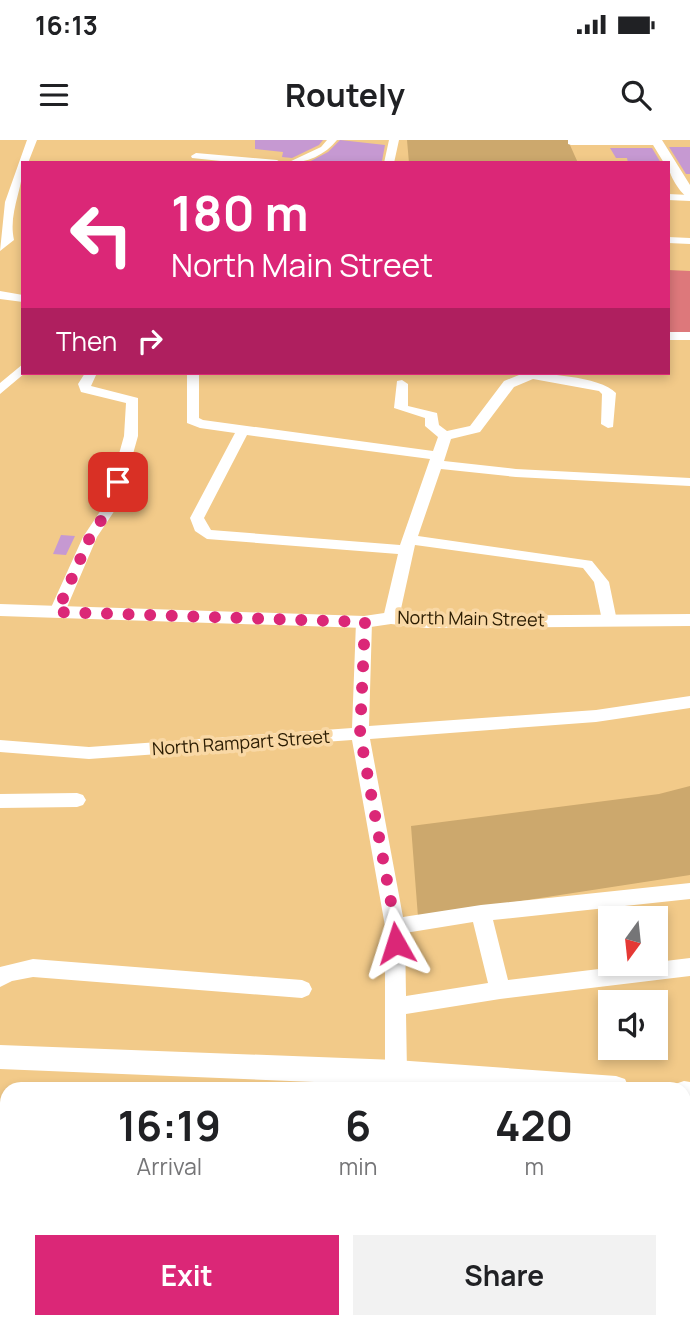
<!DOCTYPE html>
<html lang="en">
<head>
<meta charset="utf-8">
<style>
  :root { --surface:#fff; --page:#f2f2f2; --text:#202124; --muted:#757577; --accent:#db2777 }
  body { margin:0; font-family:Manrope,sans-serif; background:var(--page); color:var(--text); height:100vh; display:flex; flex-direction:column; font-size:26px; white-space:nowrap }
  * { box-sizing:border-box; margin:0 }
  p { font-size:23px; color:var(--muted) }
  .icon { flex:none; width:38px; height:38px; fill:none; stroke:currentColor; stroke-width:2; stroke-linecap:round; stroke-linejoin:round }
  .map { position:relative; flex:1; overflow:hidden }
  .panel { position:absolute; left:0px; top:942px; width:691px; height:247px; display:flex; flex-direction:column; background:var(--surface); border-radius:21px 21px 0 0; box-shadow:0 4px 10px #0003 }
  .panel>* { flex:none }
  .guide { position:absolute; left:21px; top:21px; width:649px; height:214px; border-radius:0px; box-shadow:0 4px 10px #0003; background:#db2777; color:#fff; overflow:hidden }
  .needle { width:46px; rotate:195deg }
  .buttons { position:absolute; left:598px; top:766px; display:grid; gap:14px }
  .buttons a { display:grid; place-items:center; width:70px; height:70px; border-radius:0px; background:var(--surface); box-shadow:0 4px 10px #0003; font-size:35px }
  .pin { position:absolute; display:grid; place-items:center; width:60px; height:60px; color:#fff; margin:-30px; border-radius:14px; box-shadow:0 4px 10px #0006 }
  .me { position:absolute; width:77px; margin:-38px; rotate:354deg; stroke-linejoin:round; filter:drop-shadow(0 0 5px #0008) }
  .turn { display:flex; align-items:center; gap:24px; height:147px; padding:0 35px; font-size:32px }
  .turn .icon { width:91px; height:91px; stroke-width:2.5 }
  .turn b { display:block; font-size:49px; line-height:60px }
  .then { display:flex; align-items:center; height:66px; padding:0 35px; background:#0003; gap:14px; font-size:26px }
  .eta { display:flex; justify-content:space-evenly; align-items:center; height:119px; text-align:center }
  .eta b { font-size:42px; font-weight:700; line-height:49px }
  .action { display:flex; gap:14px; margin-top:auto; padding:14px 35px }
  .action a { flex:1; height:80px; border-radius:0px; background:var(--accent); color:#fff; font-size:28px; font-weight:700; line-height:80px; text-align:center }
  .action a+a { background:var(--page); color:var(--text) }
  .status { display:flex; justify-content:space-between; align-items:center; height:49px; padding:0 35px; background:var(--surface); direction:ltr }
  .status svg { height:19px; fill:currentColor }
  header { display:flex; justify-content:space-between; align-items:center; height:91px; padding:0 35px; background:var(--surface); font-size:32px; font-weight:700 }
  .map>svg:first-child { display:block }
  .green { fill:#cca86d }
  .water { fill:#dd787b }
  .building { fill:#c699d2 }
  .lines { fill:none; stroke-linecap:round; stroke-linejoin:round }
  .minor { fill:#fff; fill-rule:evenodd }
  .tertiary { fill:#fff; fill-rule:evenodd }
  .route { stroke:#db2777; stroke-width:12; stroke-dasharray:0 21.6 }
  .labels { text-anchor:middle; stroke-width:7; stroke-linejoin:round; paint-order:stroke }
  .street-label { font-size:18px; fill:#2b1c02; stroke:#f9d8a5 }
</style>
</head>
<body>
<div class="status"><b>16:13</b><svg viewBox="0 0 49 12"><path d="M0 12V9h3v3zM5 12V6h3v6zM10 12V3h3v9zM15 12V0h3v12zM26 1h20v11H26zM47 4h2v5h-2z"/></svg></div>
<header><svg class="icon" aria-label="menu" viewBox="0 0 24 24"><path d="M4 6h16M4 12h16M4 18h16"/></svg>Routely<svg class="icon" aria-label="search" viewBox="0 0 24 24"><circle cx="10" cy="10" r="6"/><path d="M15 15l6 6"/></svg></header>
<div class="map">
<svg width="690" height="1187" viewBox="0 0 690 1187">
  <rect width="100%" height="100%" fill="#f2ca89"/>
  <path class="green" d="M407,0H571L570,5L578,23H409Z
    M690,646V735L418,777L411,686L659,654Z"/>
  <path class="water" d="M668,130L690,131V196H669Z"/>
  <path class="building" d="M255,0H323L319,5L292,18L282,17L283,12L255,9Z
    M340,0L385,5L382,21L307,23L328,12Z
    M669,7H690V34H686Z
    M610,8H652L661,23H628L627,18H616Z
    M61,395L75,396L66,415L53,414Z"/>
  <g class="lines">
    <path class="minor" d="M27,0H37L28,23H23C23,50 8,73 14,100L0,111L5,62Z
      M327,0H337C325,15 307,23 287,23L321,7Z
      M389,0H399L394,23H384Z
      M568,0H660L662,2L657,5H571L568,4Z
      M196,13L277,20L282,23H240L192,18L191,16Z
      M668,54L690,55V61L668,60Z
      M668,97L690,98V104L668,103Z
      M0,151L23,155V162L0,159Z
      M668,192H690V200H668Z
      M23,224V233H25L0,254V243Z
      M85,233H97L91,246L138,258V296L119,364L97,397L65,472L57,477L49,472L83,397L105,364L124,296L126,263L81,252L78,244Z
      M187,233H199V278L203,280L433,311L438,297L425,286V278L394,268L397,241L402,240L408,244V266L437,273L439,285L447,291L470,286L504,241L519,235L518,233C541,233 600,236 616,253L613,287L608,288L601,284L602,254L599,251L533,239L514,247L480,292L451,299L444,321L516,329L690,338V346L516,337L441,329L418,396L592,421L609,442L617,481L615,485H603L594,442L583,428L415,405L399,478L391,483L383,478L398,414L207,399L195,391L190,378L235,293L200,288L187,283ZM247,295L430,319L400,405L211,390L204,378Z
      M364,477L372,482L369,586L596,570L690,556V568L596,582L370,599L403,777L481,765L690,743V759L493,780L508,840L690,818V836L500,859L406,874L407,932L404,939L396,942L388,939L385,932V786L352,600L89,619L0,612V600L89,607L352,588L356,482ZM473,782L488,843L406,856L405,793Z
      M77,653L83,655L86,660L83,665L77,667L0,668V654Z
      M33,819L302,840L309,843L312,849L309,855L302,858L33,837L12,841L0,847V827Z"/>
    <path class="tertiary" d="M650,0H662L690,45V59C680,54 668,34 668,23H664Z
      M0,464L364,476L391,472L427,476L690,474V486L427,488L391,484L364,488L0,476Z
      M0,905L396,920L616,936L625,939L629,948H459L0,929Z
      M684,941L690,942V966L684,965V948H673L675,944Z"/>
  </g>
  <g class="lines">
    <path class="route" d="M118,342L112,364L90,397L57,472L365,482L360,594L393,773L396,803"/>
  </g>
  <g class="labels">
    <g class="street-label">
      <text transform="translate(471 479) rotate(1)" y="6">North Main Street</text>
      <text transform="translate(241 603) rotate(-4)" y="6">North Rampart Street</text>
    </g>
  </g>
</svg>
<div class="buttons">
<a><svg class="needle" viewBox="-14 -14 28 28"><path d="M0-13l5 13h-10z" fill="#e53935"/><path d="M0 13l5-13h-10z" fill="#757577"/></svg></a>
<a><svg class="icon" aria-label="sound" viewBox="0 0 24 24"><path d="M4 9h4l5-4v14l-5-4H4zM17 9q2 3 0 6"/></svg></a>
</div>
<div class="pin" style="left:118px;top:342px;background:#d93025"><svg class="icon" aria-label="arrive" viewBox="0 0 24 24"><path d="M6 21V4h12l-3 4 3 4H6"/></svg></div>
<svg class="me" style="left:396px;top:803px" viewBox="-20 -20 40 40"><path d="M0-17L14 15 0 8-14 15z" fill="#db2777" stroke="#fff" stroke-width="4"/></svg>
<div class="guide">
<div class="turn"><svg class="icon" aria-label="left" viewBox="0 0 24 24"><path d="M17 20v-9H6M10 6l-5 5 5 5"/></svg><div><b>180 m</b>North Main Street</div></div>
<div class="then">Then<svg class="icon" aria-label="right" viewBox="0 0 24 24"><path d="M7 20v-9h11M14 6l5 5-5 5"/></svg></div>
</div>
<section class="panel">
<div class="eta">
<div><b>16:19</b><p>Arrival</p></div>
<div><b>6</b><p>min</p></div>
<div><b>420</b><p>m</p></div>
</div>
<div class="action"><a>Exit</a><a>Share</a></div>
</section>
</div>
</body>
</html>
